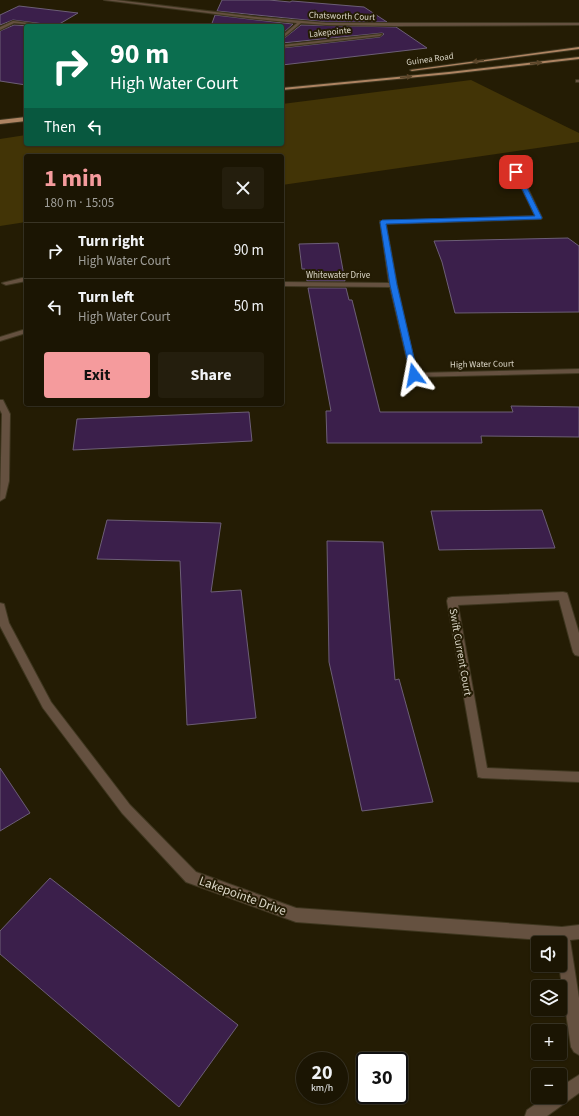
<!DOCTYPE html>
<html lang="en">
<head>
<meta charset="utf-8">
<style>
  :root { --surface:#1b1503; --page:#241e0d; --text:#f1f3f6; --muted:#a09f9a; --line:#393425; --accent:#f59b9d }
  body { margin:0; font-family:"Source Sans 3",sans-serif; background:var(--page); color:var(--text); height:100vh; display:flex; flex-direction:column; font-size:15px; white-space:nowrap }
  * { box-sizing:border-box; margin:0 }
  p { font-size:13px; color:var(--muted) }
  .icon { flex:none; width:22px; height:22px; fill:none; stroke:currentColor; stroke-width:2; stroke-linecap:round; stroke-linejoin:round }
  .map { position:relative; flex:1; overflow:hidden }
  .details { position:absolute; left:24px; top:154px; width:260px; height:252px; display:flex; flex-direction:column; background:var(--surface); border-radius:4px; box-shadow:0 1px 3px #0004,0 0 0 1px var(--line) }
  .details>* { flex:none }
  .guide { position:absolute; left:24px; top:24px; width:260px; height:122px; border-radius:4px; box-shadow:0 1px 3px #0004,0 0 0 1px var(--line); background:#0b6e4f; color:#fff; overflow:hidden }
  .tools { position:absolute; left:531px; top:936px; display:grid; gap:8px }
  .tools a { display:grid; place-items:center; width:36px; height:36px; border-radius:4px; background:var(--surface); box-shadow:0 1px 3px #0004,0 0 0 1px var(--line); font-size:20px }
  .speed { position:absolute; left:296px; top:1052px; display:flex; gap:8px; font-size:20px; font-weight:700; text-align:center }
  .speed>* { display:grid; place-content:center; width:52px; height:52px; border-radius:50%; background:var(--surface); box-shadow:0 1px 3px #0004,0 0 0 1px var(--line); line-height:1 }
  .speed small { font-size:10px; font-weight:400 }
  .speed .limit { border:2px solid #111; border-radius:6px; background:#fff; color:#111 }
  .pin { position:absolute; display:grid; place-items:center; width:34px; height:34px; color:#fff; margin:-17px; border-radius:8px; box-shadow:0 2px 6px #0006 }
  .me { position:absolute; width:44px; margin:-22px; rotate:347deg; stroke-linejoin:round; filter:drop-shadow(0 0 3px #0008) }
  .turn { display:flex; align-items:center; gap:14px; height:84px; padding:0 20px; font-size:18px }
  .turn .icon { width:52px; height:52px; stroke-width:2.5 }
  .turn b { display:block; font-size:28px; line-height:34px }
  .then { display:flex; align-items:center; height:38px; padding:0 20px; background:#0003; gap:8px; font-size:15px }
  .round { display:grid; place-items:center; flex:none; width:42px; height:42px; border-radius:4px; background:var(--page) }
  .head { display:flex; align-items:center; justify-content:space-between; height:68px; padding:0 20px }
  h1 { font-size:24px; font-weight:700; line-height:30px; color:var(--accent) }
  .button { display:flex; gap:8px; margin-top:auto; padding:8px 20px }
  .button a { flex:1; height:46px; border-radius:4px; background:var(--accent); color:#111; font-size:16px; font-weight:700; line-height:46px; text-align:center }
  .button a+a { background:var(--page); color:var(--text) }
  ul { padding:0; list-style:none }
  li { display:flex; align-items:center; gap:12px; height:56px; padding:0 20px; border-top:1px solid var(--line) }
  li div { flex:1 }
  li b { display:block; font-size:15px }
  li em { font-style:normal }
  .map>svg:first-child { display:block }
  .green { fill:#423406 }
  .building { fill:#3b1f4b; stroke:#6c5e76 }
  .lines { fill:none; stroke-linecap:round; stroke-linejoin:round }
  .minor-casing { stroke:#3e361f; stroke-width:2 }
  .major-casing { stroke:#3e361f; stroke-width:2 }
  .minor { fill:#655140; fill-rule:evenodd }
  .major { fill:#ae8462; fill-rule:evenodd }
  .oneway { fill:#5b462a }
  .route { fill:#1a73e8; stroke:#114b97 }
  .labels { text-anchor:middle; stroke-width:4; stroke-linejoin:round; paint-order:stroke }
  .far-street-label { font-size:9px; fill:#dcd7c8; stroke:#241c04 }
  .street-label { font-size:11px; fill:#dcd7c8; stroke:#241c04 }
  .near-street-label { font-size:13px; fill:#dcd7c8; stroke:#241c04 }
</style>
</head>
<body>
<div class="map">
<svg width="579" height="1116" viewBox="0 0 579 1116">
  <rect width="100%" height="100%" fill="#241c04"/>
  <path class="green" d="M471,80L579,133V142L282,185V156H26V222L0,226V139L26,135V144H282V104Z"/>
  <path class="building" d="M222,0H269L290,2L292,1L364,7L387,22H326L217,11Z
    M19,6L78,13L56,26H47L44,24L13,20L0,25V15Z
    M215,15L257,20L293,24L282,34V26H211Z
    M14,25L30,26H26V85L0,81V31Z
    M301,25L396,27L427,48L282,65V48L380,37L384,34L382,33L282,43V40Z
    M568,238L579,246V312L455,313L442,262L434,241Z
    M338,243L345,281H307L305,269H302L299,244Z
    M308,288H346L349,300H352L380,412H513L511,406L579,407V437L481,436L482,443H327L326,411H331Z
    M249,412L252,441L73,450L77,419Z
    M542,510L555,548L439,550L431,511Z
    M107,520L221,523L211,592L241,590L256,718L187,725L180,561L97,559Z
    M327,541L383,542L395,680L399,679L433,802L362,811L329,662Z
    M0,768L30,813L0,831Z
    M50,878L238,1025L179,1107L0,954V931Z"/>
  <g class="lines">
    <defs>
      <path id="minor" d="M104,0H116L257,17L326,23H579V25L395,26L326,25L301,23L282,39V36L297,23L257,19Z
        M13,21L44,25L46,26L14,23L0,30V27Z
        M382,34L380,36L282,47V45Z
        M576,80H579V82H576Z
        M515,171L520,172L542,218L541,219L386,224L397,285L417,373L579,369V373L411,377L390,287L282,286V282L389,283L380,221L535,216L514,172Z
        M26,277V281L6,285L2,283Z
        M26,329V333L0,341V337Z
        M0,400H3L10,414L9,481L5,498L0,501L2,414L0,410Z
        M563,592L567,593L568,596L579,633V656L575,655L573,652L559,600L458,605L487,768L579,772V782L482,778L478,777L447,601L448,598L452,597Z
        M0,603L4,604L9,623L51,702L130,805L196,872L296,908L562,927L579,925V939L570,940L579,998V1055L574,1052L571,1047L559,965L560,943H556V941L296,922L186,882L122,813L43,708L0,626Z
        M579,1075V1093L547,1116H525L527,1110L546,1097H560V1087Z"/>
      <path id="major" d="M579,47V49L412,71L410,70Z
        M579,57V59L449,74L282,90V88L449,72Z
        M26,117V121L0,124V120Z"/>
    </defs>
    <use href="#minor" class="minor-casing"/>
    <use href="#major" class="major-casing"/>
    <use href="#minor" class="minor"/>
    <use href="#major" class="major"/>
  </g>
  <defs><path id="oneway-solid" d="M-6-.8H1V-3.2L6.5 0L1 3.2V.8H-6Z"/></defs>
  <g class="oneway">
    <use href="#oneway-solid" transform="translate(478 61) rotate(172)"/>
    <use href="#oneway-solid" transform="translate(536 63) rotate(-6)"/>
    <use href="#oneway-solid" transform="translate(406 77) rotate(-5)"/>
  </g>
  <path class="route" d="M516,170L519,172L542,218L541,219L386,224L397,285L418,375L414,377L411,376L390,285L380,222L382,220L535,216L514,172Z"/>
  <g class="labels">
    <g class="far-street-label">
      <text transform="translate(342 16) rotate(2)" y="3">Chatsworth Court</text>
      <text transform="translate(330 32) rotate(-6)" y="3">Lakepointe</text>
      <text transform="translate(430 59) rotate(-8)" y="3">Guinea Road</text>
      <text x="338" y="278">Whitewater Drive</text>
      <text transform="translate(482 364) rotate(-1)" y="3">High Water Court</text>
    </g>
    <g class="street-label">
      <text transform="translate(461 652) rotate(80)" y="4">Swift Current Court</text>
    </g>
    <g class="near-street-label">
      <text transform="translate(243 895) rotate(20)" y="5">Lakepointe Drive</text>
    </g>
  </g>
</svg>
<div class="tools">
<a><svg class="icon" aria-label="sound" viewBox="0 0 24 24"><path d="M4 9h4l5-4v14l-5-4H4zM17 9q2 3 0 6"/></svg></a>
<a><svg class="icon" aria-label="layers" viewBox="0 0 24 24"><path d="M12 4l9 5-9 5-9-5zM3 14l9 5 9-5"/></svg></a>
<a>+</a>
<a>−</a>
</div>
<div class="speed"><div>20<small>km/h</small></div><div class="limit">30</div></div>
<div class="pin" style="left:516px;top:172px;background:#d93025"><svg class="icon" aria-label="arrive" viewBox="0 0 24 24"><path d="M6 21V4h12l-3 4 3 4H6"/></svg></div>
<svg class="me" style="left:414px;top:375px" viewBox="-20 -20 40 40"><path d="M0-17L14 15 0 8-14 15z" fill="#1a73e8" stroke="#fff" stroke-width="4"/></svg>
<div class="guide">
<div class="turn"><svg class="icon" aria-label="right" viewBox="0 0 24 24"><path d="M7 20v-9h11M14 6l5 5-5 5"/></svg><div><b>90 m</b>High Water Court</div></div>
<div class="then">Then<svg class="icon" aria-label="left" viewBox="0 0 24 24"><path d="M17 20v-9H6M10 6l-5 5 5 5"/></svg></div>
</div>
<section class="details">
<div class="head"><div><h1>1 min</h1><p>180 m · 15:05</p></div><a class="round"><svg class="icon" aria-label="close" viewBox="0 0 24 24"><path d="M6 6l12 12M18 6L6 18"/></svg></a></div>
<ul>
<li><svg class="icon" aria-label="right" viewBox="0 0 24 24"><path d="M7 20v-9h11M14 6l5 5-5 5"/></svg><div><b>Turn right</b><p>High Water Court</p></div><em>90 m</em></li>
<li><svg class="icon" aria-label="left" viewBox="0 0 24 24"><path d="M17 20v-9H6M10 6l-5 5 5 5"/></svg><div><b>Turn left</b><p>High Water Court</p></div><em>50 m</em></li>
</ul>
<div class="button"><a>Exit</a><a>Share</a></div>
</section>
</div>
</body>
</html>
